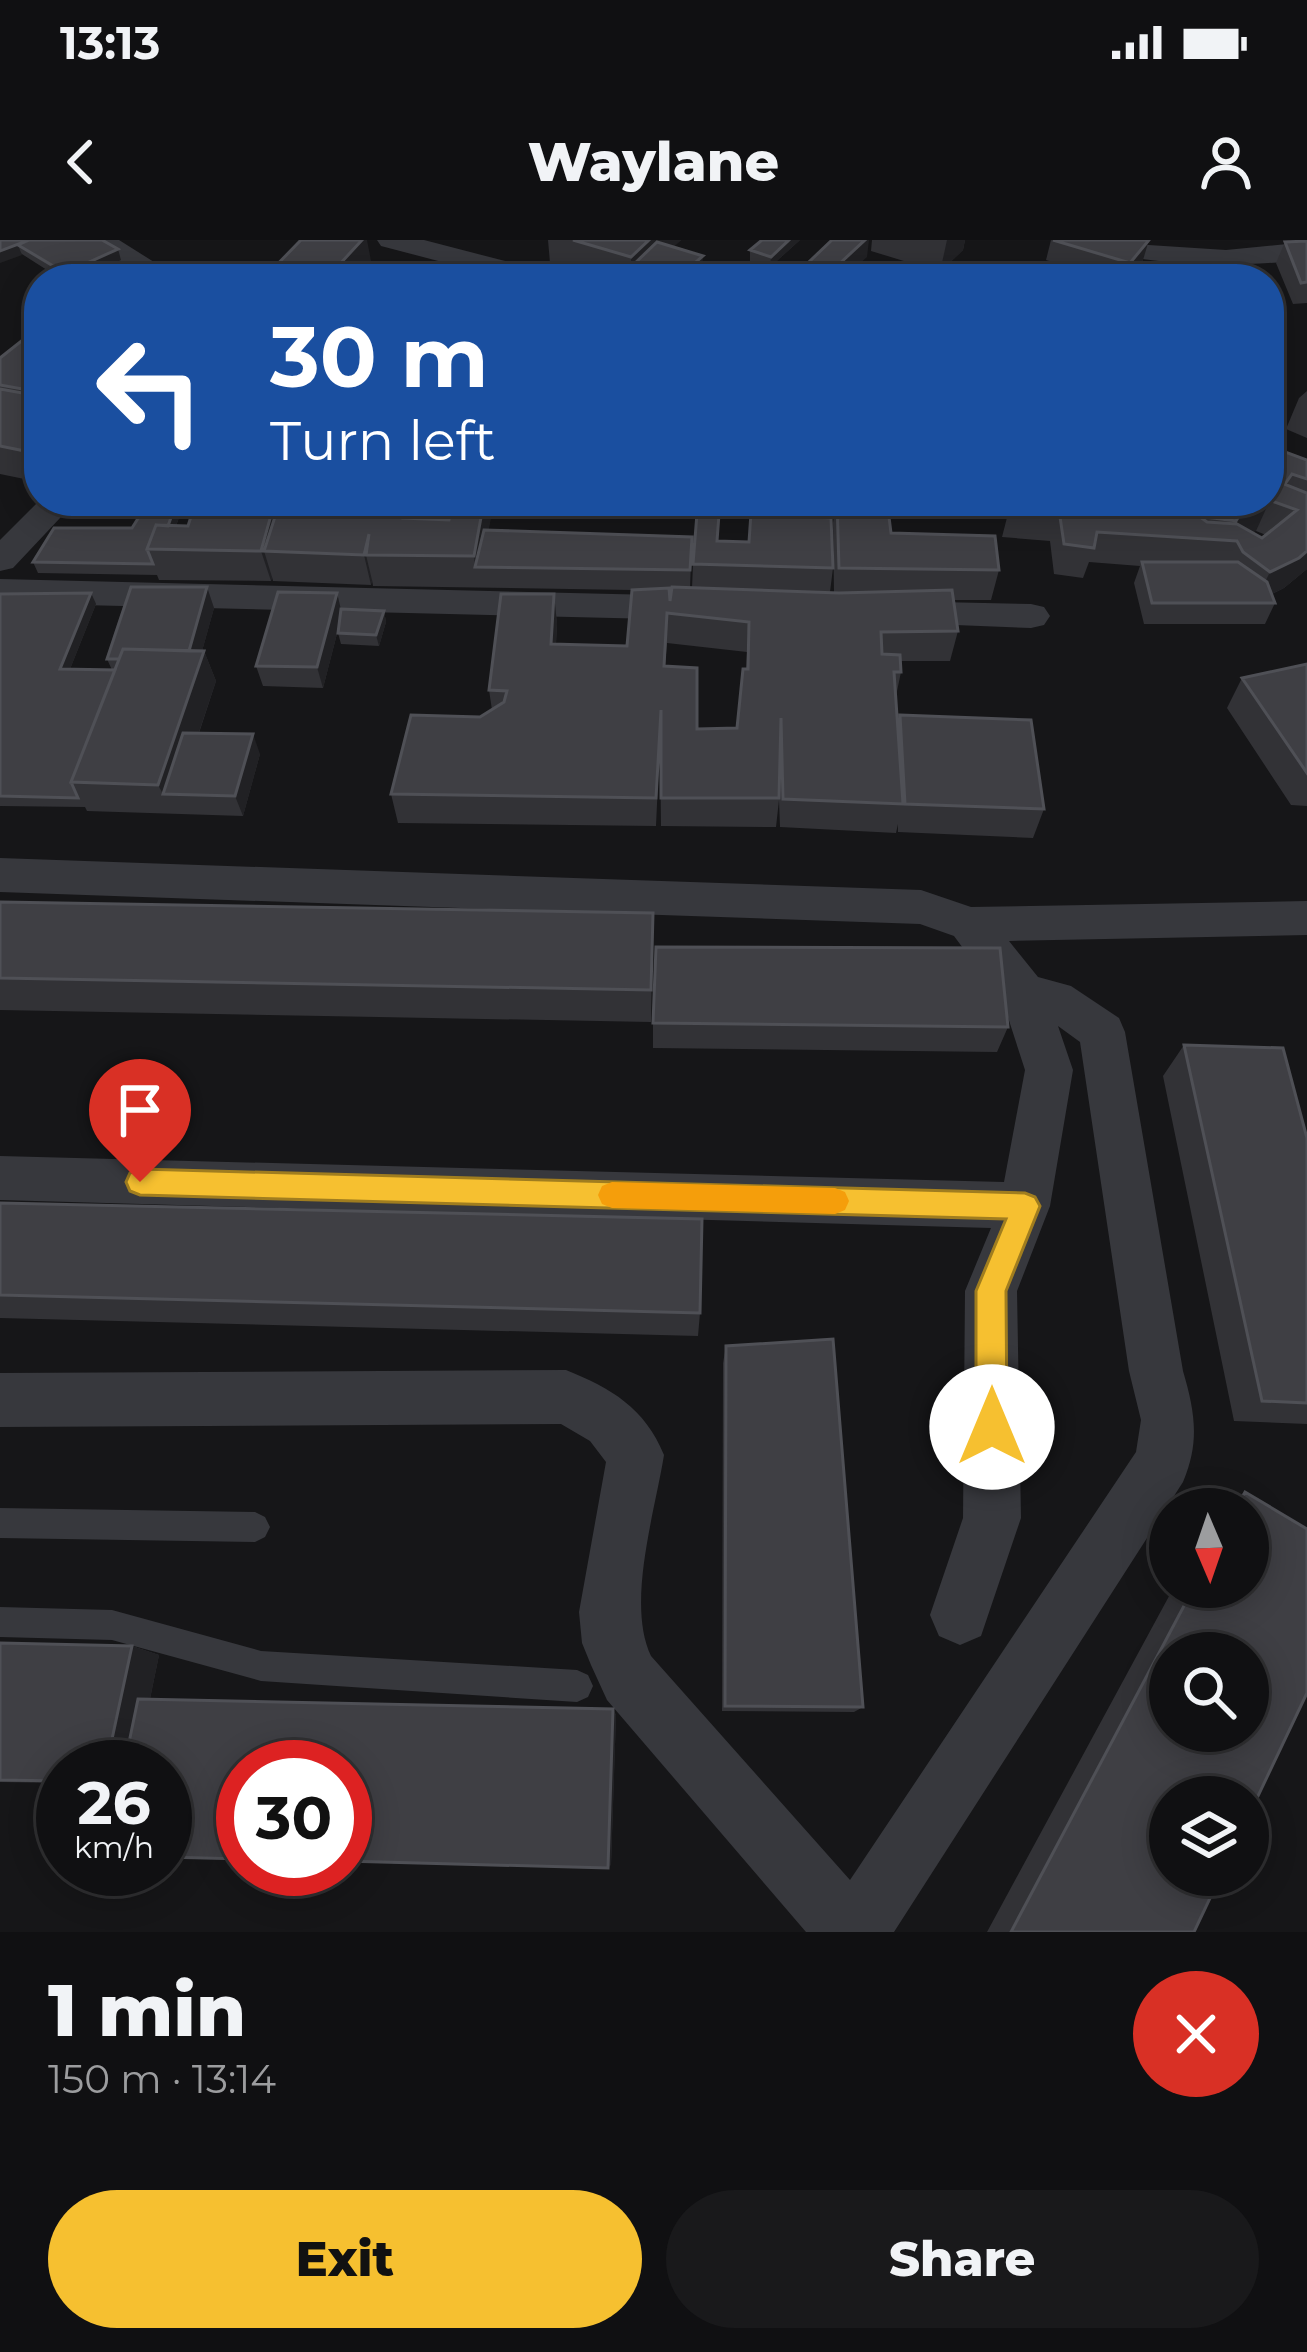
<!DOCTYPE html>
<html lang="en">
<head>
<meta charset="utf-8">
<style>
  :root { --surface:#101012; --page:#19191b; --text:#f1f3f6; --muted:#9c9d9f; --line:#303032; --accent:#f6c030 }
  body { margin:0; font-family:Montserrat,sans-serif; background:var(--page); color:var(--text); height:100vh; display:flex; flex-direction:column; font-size:45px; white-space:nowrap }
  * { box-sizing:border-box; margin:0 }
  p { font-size:39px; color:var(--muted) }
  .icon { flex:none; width:66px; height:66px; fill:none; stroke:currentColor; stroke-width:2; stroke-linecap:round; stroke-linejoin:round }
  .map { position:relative; height:1692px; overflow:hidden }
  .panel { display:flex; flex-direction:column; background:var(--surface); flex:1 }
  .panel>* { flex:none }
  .hud { position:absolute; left:24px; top:24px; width:1260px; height:252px; border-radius:48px; box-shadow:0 6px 30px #0003,0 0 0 3px var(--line); background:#1a4fa0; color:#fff; overflow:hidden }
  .needle { width:78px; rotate:178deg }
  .fabs { position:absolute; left:1149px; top:1248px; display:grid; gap:24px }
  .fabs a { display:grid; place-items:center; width:120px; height:120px; border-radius:50%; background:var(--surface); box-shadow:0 6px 30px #0003,0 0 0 3px var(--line); font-size:60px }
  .speed { position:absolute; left:36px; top:1500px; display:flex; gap:24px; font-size:60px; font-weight:700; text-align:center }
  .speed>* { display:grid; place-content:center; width:156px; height:156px; border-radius:50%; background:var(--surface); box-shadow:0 6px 30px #0003,0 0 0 3px var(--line); line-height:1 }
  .speed small { font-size:30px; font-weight:400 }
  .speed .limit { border:18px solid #d22; background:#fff; color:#111 }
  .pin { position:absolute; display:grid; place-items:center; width:102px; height:102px; color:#fff; margin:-123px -51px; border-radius:50% 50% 50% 0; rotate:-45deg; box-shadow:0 0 12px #0007 }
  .pin .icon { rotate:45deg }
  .me { position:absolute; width:132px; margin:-66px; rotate:0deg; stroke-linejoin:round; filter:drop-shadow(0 0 9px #0008) }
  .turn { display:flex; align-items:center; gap:42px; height:252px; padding:0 48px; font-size:54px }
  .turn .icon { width:156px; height:156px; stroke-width:2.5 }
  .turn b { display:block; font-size:84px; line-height:102px }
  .round { display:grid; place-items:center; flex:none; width:126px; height:126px; border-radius:63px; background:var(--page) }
  .headline { display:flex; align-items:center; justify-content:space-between; height:204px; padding:0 48px }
  h1 { font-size:72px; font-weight:800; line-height:90px }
  .cta { display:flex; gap:24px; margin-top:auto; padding:24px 48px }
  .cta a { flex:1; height:138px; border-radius:72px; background:var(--accent); color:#111; font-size:48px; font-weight:800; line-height:138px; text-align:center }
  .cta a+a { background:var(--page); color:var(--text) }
  .status { display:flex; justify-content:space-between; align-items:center; height:84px; padding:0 60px; background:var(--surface); direction:ltr }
  .status svg { height:33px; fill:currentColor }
  header { display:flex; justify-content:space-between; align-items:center; height:156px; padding:0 48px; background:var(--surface); font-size:54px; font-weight:800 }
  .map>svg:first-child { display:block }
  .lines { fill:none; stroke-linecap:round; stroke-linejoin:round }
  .service { fill:#37383d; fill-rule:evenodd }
  .minor { fill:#37383d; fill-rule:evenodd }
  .wall { fill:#323236; fill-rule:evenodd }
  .shaded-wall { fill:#212124 }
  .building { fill:#3f3f44; stroke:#4f5056; stroke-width:3; fill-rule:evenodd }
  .route { fill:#f6c030; stroke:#a07d1f; stroke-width:3 }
  .slow { fill:#f59e0b }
</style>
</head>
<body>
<div class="status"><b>13:13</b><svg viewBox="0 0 49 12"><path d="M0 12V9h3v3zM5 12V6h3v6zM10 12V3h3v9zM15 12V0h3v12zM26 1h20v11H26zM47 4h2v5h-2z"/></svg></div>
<header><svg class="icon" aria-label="back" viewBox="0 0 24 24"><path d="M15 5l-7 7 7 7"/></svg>Waylane<svg class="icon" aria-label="person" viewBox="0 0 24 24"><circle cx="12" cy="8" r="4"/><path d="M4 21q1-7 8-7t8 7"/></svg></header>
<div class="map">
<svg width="1307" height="1692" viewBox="0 0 1307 1692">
  <rect width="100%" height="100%" fill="#161618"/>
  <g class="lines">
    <path class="service" d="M0,1268L255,1272L265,1277L270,1287L265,1297L255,1302L0,1298Z
      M0,1367L112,1370L261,1411L577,1430L588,1435L593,1446L588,1457L577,1462L261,1441L112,1400L0,1397Z"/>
    <path class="minor" d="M85,0H119L181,39H145Z
      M377,0H424L551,33L556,39H507L381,6Z
      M1071,0L1226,10L1307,2V20C1226,28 1155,26 1075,6Z
      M39,261H76L13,328L0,331V300Z
      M0,339L697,356L710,359L715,368L710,377L697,380L0,363Z
      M893,361L1031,364L1044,367L1050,376L1044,385L1031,388L880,382L875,373L880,364Z
      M0,618L921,650L971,667L1307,661V695L1009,701L1038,737L1071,746L1119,778L1125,792L1183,1131C1195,1172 1200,1202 1183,1242L894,1692H806L607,1460L591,1425L582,1403L579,1372L606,1222L590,1201L561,1184L0,1187V1133L566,1130C611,1148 645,1168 664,1215C655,1272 626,1364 651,1416L850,1640L1136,1212L1141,1180L1129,1131L1080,802L1058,786L1073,830L1050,966L1017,1051L1021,1278L981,1396L960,1405L939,1396L930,1375L963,1278L965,1051L991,988L0,960V916L1004,942L1025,830L1003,762L954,696L920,684L0,652Z"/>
  </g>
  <path class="wall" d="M0,0L121,20L79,39H61Z
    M548,0H681L673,7L702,37L700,39H603L550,23Z
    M800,0L770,27L750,21V10Z
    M872,0H965L963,10L940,32L871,11Z
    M1051,0L1143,20L1127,39H1108L1046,20Z
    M1307,1V63L1293,64L1276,23L1285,2Z
    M39,87V242L0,234V118Z
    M1307,151V198L1286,189L1299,158Z
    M1269,206L1307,220V329L1284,348L1272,354L1275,363L1265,384H1144L1134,343L1140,326L1089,322L1083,338L1054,334L1050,301L1002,297L1010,266L1212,261L1205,276ZM1256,291L1266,295L1262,298L1251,292Z
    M149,261H185L176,286H188L343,261H416L413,279L449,280L454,261H494L488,291L692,297L690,348H692L693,324L717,301L833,328L830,352L834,353L833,283L836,261H887L891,293L999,330L991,360H954L958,391L950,421H900L901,432L896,456L898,484L900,475L1044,569L1033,598L898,592V584L896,593L780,587L779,560L776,587L661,586L660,499L656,586L398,583L391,554L480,477L492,470L489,450L554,354L557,384L556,404L627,406L632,350L373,346L372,340L371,345L273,341L272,337L271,341L159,340L157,335L38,333L33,322L132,288ZM667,403L747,412L746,429L737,488L697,489L665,426Z
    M207,347L214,368L202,411H204L216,441L199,493L260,514L243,576L87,571L85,567L0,566V354L91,353L96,364L70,429L112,430L107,419Z
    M337,353L341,370L384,371L386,382L379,406L341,404L338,393L339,386L323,448L263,446L256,426Z
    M1307,424V566L1291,565L1227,468L1242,438Z
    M0,662L653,673L651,782L0,770Z
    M653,783L1008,787L997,812L653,808Z
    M1184,805L1307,898V1184L1234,1181L1163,836Z
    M0,963L700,1073L698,1096L0,1078Z
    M726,1106L863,1467L854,1472L722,1471L723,1123Z
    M1245,1252L1307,1289V1453L1248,1577V1557H1170V1635H1221L1194,1692H987L1174,1347H1248V1269H1216ZM1170,1413H1248V1491H1170Z
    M0,1403L132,1406L159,1415L150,1459L613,1469L616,1475L611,1625L165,1527H63V1543L0,1542Z"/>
  <path class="shaded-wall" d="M29,0L18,5L22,15L0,23V11Z
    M362,0H367L372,26L360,39H326Z
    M649,0H681L651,29L633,25V39H631V17Z
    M789,0H800L770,27L771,17Z
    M865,0H869L867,17L843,39H823Z
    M947,0H965L963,10L940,32Z
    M1149,0L1143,20L1127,39H1125L1130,23Z
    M118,9L121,20L79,39H67L65,33Z
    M703,16L702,37L700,39H681V35Z
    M39,197V242L25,211Z
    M1270,260L1256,291L1232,296L1227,301L1246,265Z
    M177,261H185L167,310L159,309Z
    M275,261H292L264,311L272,337L271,341L261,311Z
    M406,261H416L409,309L403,278Z
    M484,261H494L482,327H475L474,316Z
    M369,294L366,315L372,340L371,345L364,315Z
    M1307,311V329L1284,348L1255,362L1270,332Z
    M207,347L214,368L194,440L186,419Z
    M91,353L96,364L66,439L60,429Z
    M337,353L342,374L323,448L317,427Z
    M554,354L557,384L554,434L551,404Z
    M384,371L386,382L379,406L376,395Z
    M204,411L216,441L178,555L163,554L158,545Z
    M253,494L260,514L243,576L235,556Z
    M132,1406L159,1415L136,1527H106Z
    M613,1469L616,1475L611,1625L608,1628Z"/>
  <path class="building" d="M0,0H102L118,9L65,33L18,5L29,0L0,11Z
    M301,0H362L326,39H263Z
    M573,0H649L631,17Z
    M762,0H789L771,17L750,10Z
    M832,0H865L823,39H791Z
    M1053,0H1149L1130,23Z
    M1307,1V42L1301,43L1285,2Z
    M657,2L703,16L681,35L633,25Z
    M962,34L979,39H958Z
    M39,87V152L0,145V118Z
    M0,149L39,156V197L25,211L0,206Z
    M1269,206L1307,220V239L1292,234L1285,244L1269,238Z
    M1269,238L1307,253V311L1299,318L1270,332L1243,312L1237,301L1097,292L1094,308L1064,304L1059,270L1010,266L1013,261H1211L1200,277L1207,282L1237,284L1262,298L1297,270L1269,260Z
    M149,261H177L168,286L156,285L147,309L153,324L33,322L54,288H132Z
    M196,261H275L261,311L147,309L156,285L188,286Z
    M280,261H406L403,278L449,280L454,261H484L474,316L366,315L369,294L364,315L264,311Z
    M698,261H720L717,301L749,302L751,273L831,278L833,328L693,324Z
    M837,261H887L891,293L995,296L999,330L839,328Z
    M1214,261H1266L1246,265L1236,281L1205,277Z
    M484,290L692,297L690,330L475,327Z
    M1142,322H1238L1267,342L1275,363H1152Z
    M131,347H207L189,411L123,409L119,419H107Z
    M672,347L839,353L952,350L958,391L881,392L882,414L900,415L901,432H894L903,564L783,559L781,478L779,558H661V470L656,558L391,554L411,475L480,477L504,462L507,451L489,450L501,354H554L551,404L627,406L632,350L669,348L670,361ZM667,373L749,382L748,429H743L737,488L697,489V428L664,426Z
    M278,352L337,353L317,427L256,426Z
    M91,353L60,429L115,430L71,542L78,558L0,556V354Z
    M341,369L384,371L376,395L338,393Z
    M123,409L204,411L158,545L71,542Z
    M1307,424V533L1242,438Z
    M900,475L1031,480L1044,569L905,564Z
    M183,493L253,494L235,556L163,554Z
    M0,662L653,673L651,750L0,738Z
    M656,707L1000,708L1008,787L653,783Z
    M1184,805L1283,808L1307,898V1163L1262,1161Z
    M0,963L702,979L700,1073L0,1055Z
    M833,1099L863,1467L725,1466L726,1106Z
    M1245,1252L1307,1289V1453L1248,1577V1557H1170V1635H1221L1194,1692H1011L1194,1347H1248V1269H1236ZM1170,1413H1248V1491H1170Z
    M0,1403L132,1406L106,1527H63V1541L0,1540Z
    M138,1459L613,1469L608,1628L345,1621V1527H243V1619L165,1617V1527H124Z"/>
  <path class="route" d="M140,929L1025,953L1035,957L1040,966L1006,1051L1007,1187L1003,1198L992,1203L980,1198L976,1187V1051L1006,979L140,955L130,951L126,942L130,933Z"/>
  <path class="slow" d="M612,942L835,948L845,952L849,961L845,970L835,974L612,968L602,964L598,955L602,946Z"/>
</svg>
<div class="fabs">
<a><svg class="needle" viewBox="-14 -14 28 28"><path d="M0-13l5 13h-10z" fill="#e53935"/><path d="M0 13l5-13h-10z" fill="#9c9d9f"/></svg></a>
<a><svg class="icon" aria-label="search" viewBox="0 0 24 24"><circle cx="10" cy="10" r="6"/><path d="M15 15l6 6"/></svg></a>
<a><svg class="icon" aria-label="layers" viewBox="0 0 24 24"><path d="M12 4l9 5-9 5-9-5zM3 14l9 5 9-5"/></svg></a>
</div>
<div class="speed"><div>26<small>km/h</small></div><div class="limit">30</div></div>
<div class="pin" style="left:140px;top:942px;background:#d93025"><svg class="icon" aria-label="arrive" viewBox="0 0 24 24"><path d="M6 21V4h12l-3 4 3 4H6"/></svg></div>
<svg class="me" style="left:992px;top:1187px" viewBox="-20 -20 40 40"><circle r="19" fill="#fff"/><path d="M0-13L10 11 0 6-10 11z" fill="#f6c030"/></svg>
<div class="hud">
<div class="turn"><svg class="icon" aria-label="left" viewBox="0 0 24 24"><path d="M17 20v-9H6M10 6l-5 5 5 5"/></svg><div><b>30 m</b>Turn left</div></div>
</div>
</div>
<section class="panel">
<div class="headline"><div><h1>1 min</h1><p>150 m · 13:14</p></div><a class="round" style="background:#d93025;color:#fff"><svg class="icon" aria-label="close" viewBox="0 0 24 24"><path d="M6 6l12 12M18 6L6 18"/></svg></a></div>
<div class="cta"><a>Exit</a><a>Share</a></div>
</section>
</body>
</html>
